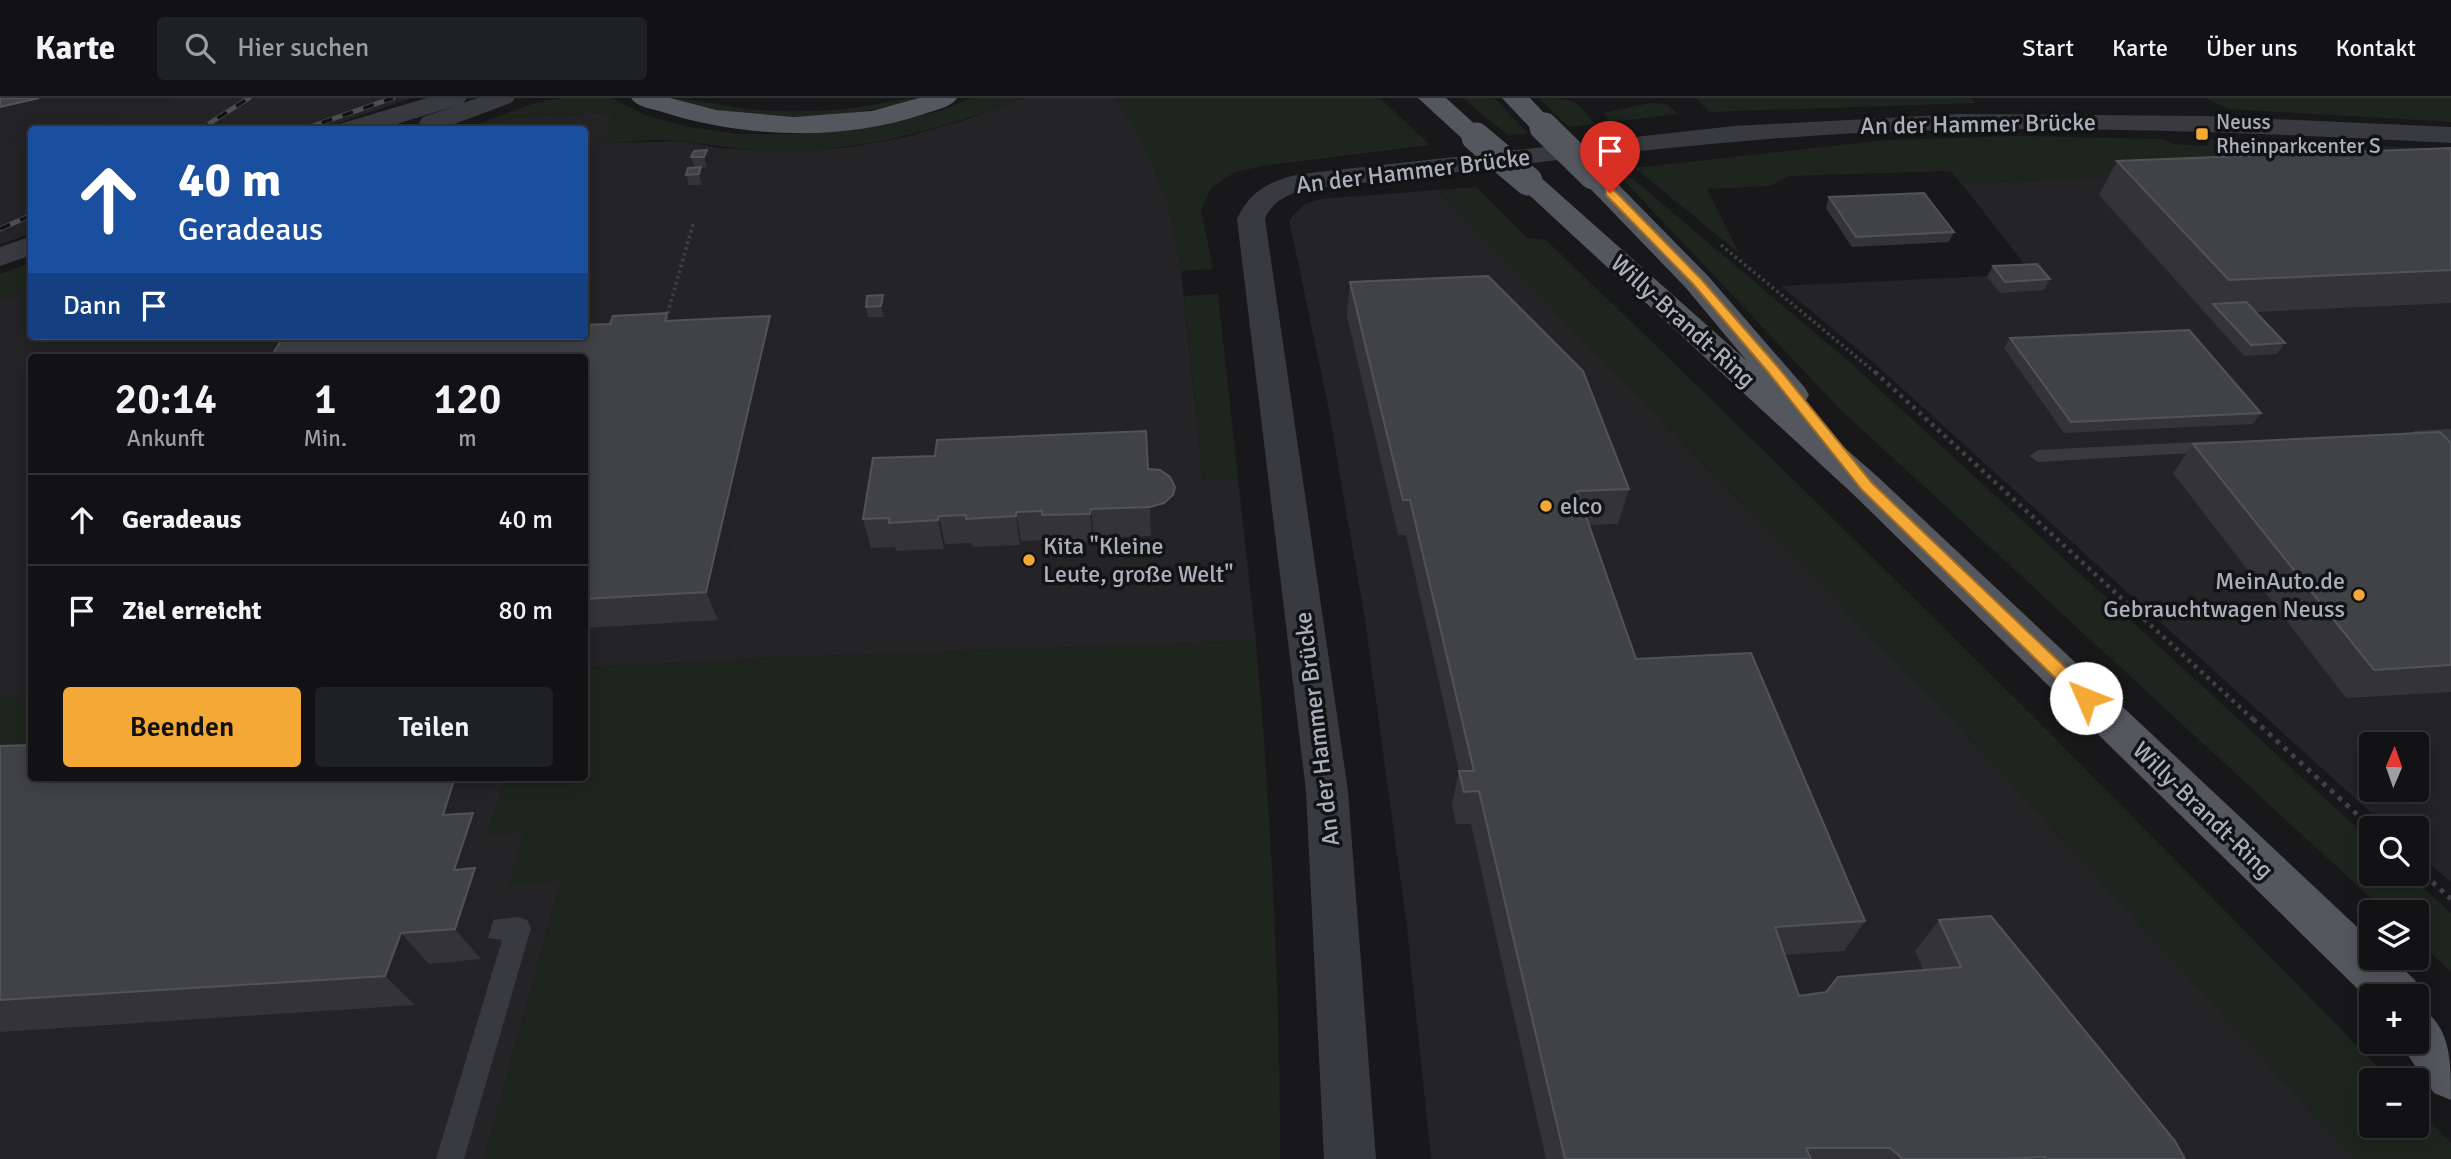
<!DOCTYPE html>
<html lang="de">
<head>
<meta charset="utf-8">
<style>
  :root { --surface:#121214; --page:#1f2022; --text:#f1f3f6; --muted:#9c9ea0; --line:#313234; --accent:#f4a836 }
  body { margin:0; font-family:Signika,sans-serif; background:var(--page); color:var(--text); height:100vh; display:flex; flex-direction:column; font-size:26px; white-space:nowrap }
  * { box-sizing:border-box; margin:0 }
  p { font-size:23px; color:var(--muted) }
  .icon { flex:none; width:38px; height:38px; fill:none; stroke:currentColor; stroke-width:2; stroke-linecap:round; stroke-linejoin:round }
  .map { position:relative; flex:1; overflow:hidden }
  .side { position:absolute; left:28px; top:256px; width:560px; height:427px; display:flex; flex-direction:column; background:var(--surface); border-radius:7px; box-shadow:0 4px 18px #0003,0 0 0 2px var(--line) }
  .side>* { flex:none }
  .top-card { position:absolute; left:28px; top:28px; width:560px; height:214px; border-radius:7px; box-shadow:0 4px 18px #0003,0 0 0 2px var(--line); background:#1a4fa0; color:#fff; overflow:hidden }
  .needle { width:46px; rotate:2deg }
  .fabs { position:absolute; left:2359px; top:634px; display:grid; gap:14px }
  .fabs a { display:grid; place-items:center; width:70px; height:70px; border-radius:7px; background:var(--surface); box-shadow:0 4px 18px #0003,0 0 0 2px var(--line); font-size:35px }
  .pin { position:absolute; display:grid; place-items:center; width:60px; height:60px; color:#fff; margin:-72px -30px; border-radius:50% 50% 50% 0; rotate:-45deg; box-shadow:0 0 7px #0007 }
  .pin .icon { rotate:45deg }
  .me { position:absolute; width:77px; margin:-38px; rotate:314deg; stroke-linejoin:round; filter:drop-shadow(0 0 5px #0008) }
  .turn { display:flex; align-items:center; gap:24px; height:147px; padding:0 35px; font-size:32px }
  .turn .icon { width:91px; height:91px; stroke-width:2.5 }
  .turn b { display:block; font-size:49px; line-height:60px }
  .then { display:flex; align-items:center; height:66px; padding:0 35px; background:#0003; gap:14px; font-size:26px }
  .eta { display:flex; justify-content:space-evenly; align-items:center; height:119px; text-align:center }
  .eta b { font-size:42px; font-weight:600; line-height:49px }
  .action { display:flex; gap:14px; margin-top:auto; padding:14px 35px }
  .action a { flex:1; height:80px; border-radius:7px; background:var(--accent); color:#111; font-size:28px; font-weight:600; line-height:80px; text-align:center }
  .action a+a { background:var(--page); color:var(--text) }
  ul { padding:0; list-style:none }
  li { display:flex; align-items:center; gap:21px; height:91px; padding:0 35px; border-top:2px solid var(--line) }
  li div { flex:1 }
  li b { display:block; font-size:26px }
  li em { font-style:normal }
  header { display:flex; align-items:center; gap:42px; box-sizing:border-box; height:98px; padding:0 35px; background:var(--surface); border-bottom:2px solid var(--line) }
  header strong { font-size:33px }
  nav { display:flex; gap:38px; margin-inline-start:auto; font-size:24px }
  .search { width:490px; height:63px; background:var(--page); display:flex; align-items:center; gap:18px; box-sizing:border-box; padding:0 24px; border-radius:7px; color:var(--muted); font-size:26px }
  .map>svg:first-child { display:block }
  .built { fill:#242427; fill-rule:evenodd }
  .green { fill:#1e251e }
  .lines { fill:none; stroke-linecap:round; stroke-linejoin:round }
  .path-far2 { stroke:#3f4146; stroke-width:3.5; stroke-dasharray:2.5 3.5; stroke-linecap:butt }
  .path-far1 { stroke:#3f4146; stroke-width:4.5; stroke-dasharray:3.5 5; stroke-linecap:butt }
  .path { stroke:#3f4146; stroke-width:5; stroke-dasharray:4.5 6; stroke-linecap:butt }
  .lane { fill:#393a3f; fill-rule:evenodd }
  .street { fill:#393a3f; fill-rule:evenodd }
  .primary { fill:#55575e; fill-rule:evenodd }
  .rail-casing { stroke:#4c4e54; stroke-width:5 }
  .rail { stroke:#131315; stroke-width:3.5; stroke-dasharray:11; stroke-linecap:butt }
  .primary-bridge { stroke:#55575e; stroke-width:29 }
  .wall { fill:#343438 }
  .shaded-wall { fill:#232326 }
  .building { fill:#414246; stroke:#515358; stroke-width:2 }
  .route { fill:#f4a836; stroke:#9f6d23; stroke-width:2 }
  .poi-dot { fill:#f4a836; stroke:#131315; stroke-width:2.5 }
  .labels { text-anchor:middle; stroke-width:7; stroke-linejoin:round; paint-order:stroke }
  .far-poi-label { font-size:21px; fill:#aab0ba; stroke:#131315; text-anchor:start }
  .street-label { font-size:24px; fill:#aab0ba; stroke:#131315 }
  .poi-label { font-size:24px; fill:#aab0ba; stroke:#131315; text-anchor:start }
</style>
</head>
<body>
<header>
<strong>Karte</strong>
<div class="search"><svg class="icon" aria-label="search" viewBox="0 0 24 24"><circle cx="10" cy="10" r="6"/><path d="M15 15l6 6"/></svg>Hier suchen</div>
<nav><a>Start</a><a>Karte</a><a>Über uns</a><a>Kontakt</a></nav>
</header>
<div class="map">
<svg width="2451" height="1061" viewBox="0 0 2451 1061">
  <rect width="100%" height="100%" fill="#18181a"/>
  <path class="built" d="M0,0H412L321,31L32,32L31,135L0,147Z
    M1023,0H1117L1144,47L1167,102L1181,173L1203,381L1238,380L1256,543L792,559L585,570L584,259H32L31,599L0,600V203L31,192L32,238H584V32L501,31L508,19L613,15L603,45L680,43L720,50L775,53L845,50L906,39L968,21Z
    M2451,68V784L2417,755V730H2388L1873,264L1781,188L2032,176L1961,85ZM2371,646H2417V691H2371Z
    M1437,92L1958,627L2355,1061H1431L1407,829L1365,522L1327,302L1289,122L1305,106L1321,101Z
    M0,673L32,679H506L487,737L524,734L561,783L484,1061H0Z"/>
  <path class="green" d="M562,0H612L645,17L689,29L738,36H799L872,29L940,13L971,0H1023C943,31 861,54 773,53C742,52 713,47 683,43C657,40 628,44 602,45L613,15L508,19L501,31L461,32L535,5Z
    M663,0C701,0 737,13 775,13C806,14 837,13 867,8C887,4 905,0 926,0C838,24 751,24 663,0Z
    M1117,0H1380L1430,47L1269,67L1235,74L1211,90L1201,111L1213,171L1181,173L1167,102L1144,47Z
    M1462,0H1494L1528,35L1509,38Z
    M1539,0C1567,0 1579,0 1594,26L1569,29Z
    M1696,0H1971L1975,5L1709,14Z
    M2205,0H2451V24L2229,11Z
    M1650,5L1667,6L1678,16L1611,24L1604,15Z
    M2016,38L2164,41L2173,46L2207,48L2209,41L2451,51V68L1961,85L1950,73L1789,78L1770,88L1707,91L1739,155L1635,70L1886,42Z
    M1614,72L1633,81L1853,267L2371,743V775H2407L2451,815V874L2417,842V814H2386L1840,311Z
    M1476,89L1527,140L1546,142C1833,417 2114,696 2390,982H2371V1027H2417V1009L2451,1045V1061H2355L1958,627L1437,92Z
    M31,165V192L0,203V176Z
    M1218,196L1238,380L1203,381L1184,198Z
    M1256,543C1271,716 1280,888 1280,1061H484L561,784L508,787L524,735L487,737L506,679H584L585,570L792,559Z
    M31,599V671L0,673V600Z"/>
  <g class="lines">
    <path class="path-far2" d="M1721,147L1877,276
      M666,221L693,126"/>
    <path class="path-far1" d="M1875,274L2255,623"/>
    <path class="path" d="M2253,621L2372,730
      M2417,770L2451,801"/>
    <path class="lane" d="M2451,331V343L2415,345L2406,339L2415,333Z
      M2218,343L2227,349L2225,353L2038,364L2029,358L2038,352Z
      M518,819L527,822L531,830L464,1061H436L502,842L482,839L478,831L482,823Z"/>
    <path class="street" d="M427,0H467L463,5L478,0H515L511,5L441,31H423L419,25L423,19L459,7L377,32H335L339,26Z
      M1960,16L2205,18L2451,29V45C2260,35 2069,26 1878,34C1685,43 1494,71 1302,92C1285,98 1272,104 1265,121L1348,693L1376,1061H1324L1306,693L1237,121C1250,92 1270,83 1300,76L1734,28Z
      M32,138V157L0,168V149Z"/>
    <path class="primary" d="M631,0H670L716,12L794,19L872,13L919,0H957C950,10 935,12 924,16C842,44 741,40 659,13C649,10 637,9 631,0Z
      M1418,0H1446L1489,39L1485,45H1467Z
      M1502,0H1530L1557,29L1553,35H1535Z
      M1593,69L1603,71L1708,178L1805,290L1809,297L1805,304L1796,307L1879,380L2371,842V859H2390L2415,882L2422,898L2417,908C2451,926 2451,962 2451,1002L2434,995L2398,943H2417V898H2371V904L1855,398L1514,83L1518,77H1538L1746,262L1686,190L1583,83L1579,77L1583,71Z"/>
    <defs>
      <path id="rail" d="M199,32L249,0
        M301,32L393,0
        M0,131L32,117"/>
    </defs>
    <use href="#rail" class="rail-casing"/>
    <use href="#rail" class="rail"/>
    <path class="primary-bridge" d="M1544,29L1593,77
      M1476,39L1528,83"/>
  </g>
  <path class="wall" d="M2451,50V205L2255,214L2285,245L2277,256L2244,258L2099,97L2117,63Z
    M707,52L710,63L707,69L701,70L704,80L702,87H689L686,77L695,69L691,59Z
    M1829,99L1954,134L1949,144L1852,149L1826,110Z
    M1993,168L2050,181L2044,192L2000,195L1987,179Z
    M1350,184L1629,391L1618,426L1589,427L1636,561L1865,823L1844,853L1785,857L1799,898L1826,894L1923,872L1915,853L1939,822L2185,1061H1546L1471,726H1456L1452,706L1459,673L1406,437H1398L1347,218Z
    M886,208L884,219H868L866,209Z
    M670,223L779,247L718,522L584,530V259Z
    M2010,240L2261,315L2253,326L2064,335L2004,250Z
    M2451,345V594L2346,600L2173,375L2193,346Z
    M1148,371L1175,389L1176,418L1174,425L1165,433L1151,438L1094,440L1093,444L1046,446V442L1021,443L1020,447L972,449L971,445L945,446L944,451L896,453L895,449L871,450L863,421Z
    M0,648L32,679H489L477,720L497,747L485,783L500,802L481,861L429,866L415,907L0,934Z"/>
  <path class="shaded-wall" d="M39,0H173L174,5L68,32H32V41L0,49V9Z
    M707,52L710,63L707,69L704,59Z
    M701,69L704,80L702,87L699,76Z
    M883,197L886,208L884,219L881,208Z
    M770,218L779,247L718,522L706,494Z
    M1175,389L1176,418L1174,425L1165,433L1151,438L1150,409Z
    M1091,411L1094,440L1093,444L1090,416Z
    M1016,414L1021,443L1020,447L1016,418Z
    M939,418L945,446L944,451L938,422Z
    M455,679H489L477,720L497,747L485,783L500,802L481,861L455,831L454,772L443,717Z
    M401,835L429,866L415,907L385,878Z"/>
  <path class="building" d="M0,0H39L0,9Z
    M2451,50V172L2229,182L2117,63Z
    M707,52L704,59H691L694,53Z
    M701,69L699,76L686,77L688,70Z
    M1924,95L1954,134L1856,139L1829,99Z
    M2037,166L2050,181L2005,184L1993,168Z
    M1488,178L1583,273L1629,391L1577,393L1636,561L1751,555L1865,823L1775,829L1799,898L1826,894L1838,879L1961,869L1939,822L1991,818L2175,1043L2185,1061H2046L2045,1059L2003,1061H1903L1890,1050H1806L1811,1061H1565L1479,693L1464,694L1459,673H1474L1410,402H1403L1350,184Z
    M883,197L881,208L866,209L867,198Z
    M2246,204L2285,245L2251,247L2213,206Z
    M667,215L665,223L770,218L706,494L584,501V259H271L282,241L344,238H584V227L610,226L613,218Z
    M2189,232L2261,315L2071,324L2010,240Z
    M1146,333L1148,371L1160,372L1170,379L1175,389L1173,397L1164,405L1150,409L1091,411L1090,416L1042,417V413L1016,414V418L966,421V417L939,418L938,422L889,425V420L863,421L873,360L935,358L937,342Z
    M2440,334L2451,345V567L2374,572L2193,346Z
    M32,647V679H455L443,717L473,715L454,772L475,770L455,831L401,835L385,878L0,902V648Z"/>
  <path class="route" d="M1606,92H1614L1701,181L1777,268L1872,385L2092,595V604H2080L1862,392L1768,274L1693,186L1606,97Z"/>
  <g class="poi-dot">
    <rect x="2195" y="29" width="14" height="14" rx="3.5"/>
    <circle cx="1546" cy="408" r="7"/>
    <circle cx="1029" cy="462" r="7"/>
    <circle cx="2359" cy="497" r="7"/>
  </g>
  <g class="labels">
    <g class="far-poi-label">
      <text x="2216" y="31">Neuss<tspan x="2216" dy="24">Rheinparkcenter S</tspan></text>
    </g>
    <g class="street-label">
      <text transform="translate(1978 26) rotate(-1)" y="8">An der Hammer Brücke</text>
      <text transform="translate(1413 73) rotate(-7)" y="8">An der Hammer Brücke</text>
      <text transform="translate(1683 223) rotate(42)" y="8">Willy-Brandt-Ring</text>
      <text transform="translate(1317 631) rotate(-97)" y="8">An der Hammer Brücke</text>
      <text transform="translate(2203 712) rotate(44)" y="8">Willy-Brandt-Ring</text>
    </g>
    <g class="poi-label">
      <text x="1560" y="416">elco</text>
      <text x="1043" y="456">Kita "Kleine<tspan x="1043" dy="28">Leute, große Welt"</tspan></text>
      <text x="2345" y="491" text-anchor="end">MeinAuto.de<tspan x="2345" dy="28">Gebrauchtwagen Neuss</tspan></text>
    </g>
  </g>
</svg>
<div class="fabs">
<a><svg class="needle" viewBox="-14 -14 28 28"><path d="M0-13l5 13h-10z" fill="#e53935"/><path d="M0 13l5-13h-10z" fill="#9c9ea0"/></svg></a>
<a><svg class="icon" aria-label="search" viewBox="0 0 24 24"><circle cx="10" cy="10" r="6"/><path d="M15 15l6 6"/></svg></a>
<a><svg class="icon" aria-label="layers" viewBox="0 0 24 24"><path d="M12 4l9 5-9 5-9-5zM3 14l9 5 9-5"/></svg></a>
<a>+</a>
<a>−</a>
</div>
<div class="pin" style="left:1610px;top:95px;background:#d93025"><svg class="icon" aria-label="arrive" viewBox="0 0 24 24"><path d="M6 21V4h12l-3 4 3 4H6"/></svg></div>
<svg class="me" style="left:2086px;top:600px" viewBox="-20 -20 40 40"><circle r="19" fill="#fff"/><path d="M0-13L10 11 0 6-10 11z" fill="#f4a836"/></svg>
<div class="top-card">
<div class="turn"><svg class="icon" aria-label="ahead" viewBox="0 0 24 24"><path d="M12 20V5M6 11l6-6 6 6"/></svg><div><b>40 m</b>Geradeaus</div></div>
<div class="then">Dann<svg class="icon" aria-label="arrive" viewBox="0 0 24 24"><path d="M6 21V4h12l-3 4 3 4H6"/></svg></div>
</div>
<section class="side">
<div class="eta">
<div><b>20:14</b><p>Ankunft</p></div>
<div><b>1</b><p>Min.</p></div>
<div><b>120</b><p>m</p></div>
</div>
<ul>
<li><svg class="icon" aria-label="ahead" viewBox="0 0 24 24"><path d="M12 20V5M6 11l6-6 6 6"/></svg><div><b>Geradeaus</b></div><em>40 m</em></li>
<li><svg class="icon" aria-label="arrive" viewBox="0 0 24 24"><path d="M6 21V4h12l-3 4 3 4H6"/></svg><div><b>Ziel erreicht</b></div><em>80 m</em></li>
</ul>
<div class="action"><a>Beenden</a><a>Teilen</a></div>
</section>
</div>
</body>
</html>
